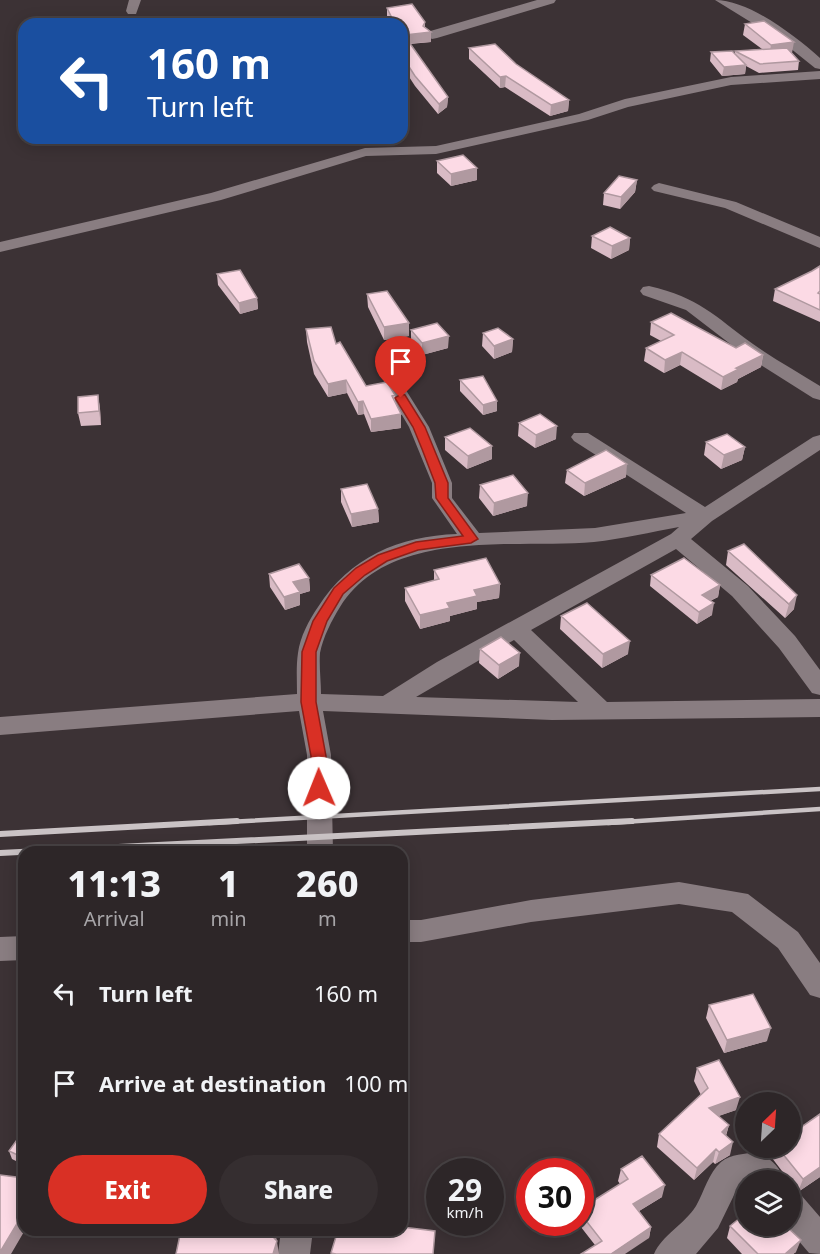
<!DOCTYPE html>
<html lang="en">
<head>
<meta charset="utf-8">
<style>
  :root { --surface:#2d2628; --page:#352e30; --text:#f1f3f6; --muted:#a7a5a8; --line:#484345; --accent:#d93025 }
  body { margin:0; font-family:"Noto Sans",sans-serif; background:var(--page); color:var(--text); height:100vh; display:flex; flex-direction:column; font-size:22px; white-space:nowrap }
  * { box-sizing:border-box; margin:0 }
  p { font-size:20px; color:var(--muted) }
  .icon { flex:none; width:33px; height:33px; fill:none; stroke:currentColor; stroke-width:2; stroke-linecap:round; stroke-linejoin:round }
  .map { position:relative; flex:1; overflow:hidden }
  .panel { position:absolute; left:18px; top:846px; width:390px; height:390px; display:flex; flex-direction:column; background:var(--surface); border-radius:18px; box-shadow:0 3px 15px #0003,0 0 0 2px var(--line) }
  .panel>* { flex:none }
  .banner { position:absolute; left:18px; top:18px; width:390px; height:126px; border-radius:18px; box-shadow:0 3px 15px #0003,0 0 0 2px var(--line); background:#1a4fa0; color:#fff; overflow:hidden }
  .needle { width:39px; rotate:25deg }
  .fabs { position:absolute; left:735px; top:1092px; display:grid; gap:12px }
  .fabs a { display:grid; place-items:center; width:66px; height:66px; border-radius:50%; background:var(--surface); box-shadow:0 3px 15px #0003,0 0 0 2px var(--line); font-size:30px }
  .speed { position:absolute; left:426px; top:1158px; display:flex; gap:12px; font-size:30px; font-weight:700; text-align:center }
  .speed>* { display:grid; place-content:center; width:78px; height:78px; border-radius:50%; background:var(--surface); box-shadow:0 3px 15px #0003,0 0 0 2px var(--line); line-height:1 }
  .speed small { font-size:15px; font-weight:400 }
  .speed .limit { border:9px solid #d22; background:#fff; color:#111 }
  .pin { position:absolute; display:grid; place-items:center; width:51px; height:51px; color:#fff; margin:-62px -26px; border-radius:50% 50% 50% 0; rotate:-45deg; box-shadow:0 0 6px #0007 }
  .pin .icon { rotate:45deg }
  .me { position:absolute; width:66px; margin:-33px; rotate:359deg; stroke-linejoin:round; filter:drop-shadow(0 0 4px #0008) }
  .turn { display:flex; align-items:center; gap:21px; height:126px; padding:0 30px; font-size:27px }
  .turn .icon { width:78px; height:78px; stroke-width:2.5 }
  .turn b { display:block; font-size:42px; line-height:51px }
  .eta { display:flex; justify-content:space-evenly; align-items:center; height:102px; text-align:center }
  .eta b { font-size:36px; font-weight:800; line-height:42px }
  .button { display:flex; gap:12px; margin-top:auto; padding:12px 30px }
  .button a { flex:1; height:69px; border-radius:36px; background:var(--accent); color:#fff; font-size:24px; font-weight:800; line-height:69px; text-align:center }
  .button a+a { background:var(--page); color:var(--text) }
  ul { padding:0; list-style:none }
  li { display:flex; align-items:center; gap:18px; height:90px; padding:0 30px }
  li div { flex:1 }
  li b { display:block; font-size:22px }
  li em { font-style:normal }
  .map>svg:first-child { display:block }
  .lines { fill:none; stroke-linecap:round; stroke-linejoin:round }
  .minor { fill:#897d81; fill-rule:evenodd }
  .rail-far1 { stroke:#cac3c5; stroke-width:4.5 }
  .rail { stroke:#cac3c5; stroke-width:6 }
  .wall { fill:#d9bbc5 }
  .shaded-wall { fill:#b099a0 }
  .building { fill:#fcdae5; stroke:#b099a0; stroke-width:1.5 }
  .route { fill:#d93025; stroke:#8d1f18; stroke-width:1.5 }
</style>
</head>
<body>
<div class="map">
<svg width="820" height="1254" viewBox="0 0 820 1254">
  <rect width="100%" height="100%" fill="#3c3235"/>
  <g class="lines">
    <path class="minor" d="M129,0H141L136,14H128L126,11Z
      M537,0H556L554,3L437,38L432,39L425,35L427,32Z
      M715,0C749,0 794,35 820,58V69L815,68L780,40Z
      M820,71V79L731,85L628,107L588,120L436,154L366,156L221,200L0,252V242L211,193L365,148L436,146L579,114L625,99L731,77Z
      M659,183L736,202L820,237V248L725,208L654,191L651,188L654,185Z
      M649,286C700,298 713,315 753,344C774,359 798,372 820,386V400L813,398L742,353L686,310L643,295L640,291L643,287Z
      M392,377L399,379L429,427L452,483V498L479,533L595,528L686,513L574,441L571,437L574,433H588L705,507L813,437L820,435V450L712,521L691,539L748,586L795,636L820,670V695L812,693L779,648L732,596L676,549L531,630L607,702L820,699V717L552,720L323,711L331,755L333,852H307V755L299,711L0,735V717L297,694C297,681 296,666 298,653C300,637 309,620 318,607C350,557 399,536 457,534L432,498V483L409,427L383,383L385,379ZM679,527L671,534L437,662L383,696L321,694C321,681 319,666 320,653C323,637 332,620 340,607C390,527 513,549 594,542C622,539 651,532 679,527ZM514,640L578,702L416,697Z
      M679,882L748,894L798,932L820,963V998L810,995L778,948L732,912L679,904L531,922L421,942H402V920H421L531,900Z
      M24,936V960L0,961V937Z
      M757,1152C771,1158 780,1167 784,1180H746V1183L738,1187L718,1228L696,1254H654C662,1235 684,1225 696,1206C704,1192 709,1172 721,1162C731,1154 745,1154 757,1152Z
      M790,1191L801,1195L820,1217V1254L809,1253L786,1226H790Z
      M281,1230H313L310,1254H278Z"/>
    <path class="rail-far1" d="M209,823L820,789
      M608,823L820,809"/>
    <path class="rail" d="M0,834L237,821
      M0,853L632,821"/>
  </g>
  <path class="wall" d="M387,8L425,22V27L431,32V42L410,44L448,97L447,107L438,114L415,86L402,66V24H390L387,18Z
    M745,24L792,53L799,61L798,70L759,73L746,66L745,74L722,76L710,61L711,52L735,54V51L762,49L743,35Z
    M469,48L516,64L569,100L568,111L550,116L505,87L500,88L469,59Z
    M437,161L477,168V180L451,186L437,173Z
    M637,180L635,192L620,209L603,205L604,193Z
    M592,236L630,238L629,250L611,259L591,248Z
    M820,266V322L773,301L775,289L812,271Z
    M217,274L257,298L258,309L240,314L218,285Z
    M367,294L409,323V336L384,340L368,307Z
    M651,322L736,348L763,355L761,367L738,379L737,382L721,390L680,365L664,373L644,361L646,348L661,341L650,335Z
    M306,329L336,344L366,386L395,395V403L401,414V428L371,432L364,414L358,415L347,393L328,397L314,374L307,342Z
    M411,330L448,348L422,355L411,343Z
    M483,333L513,339L512,352L494,359L482,346Z
    M460,380L497,411L483,415L460,391Z
    M98,395L100,409L101,425L81,426L78,413Z
    M519,423L556,439L535,448L518,436Z
    M445,437L492,459L467,469L445,450Z
    M706,442L745,447L742,460L721,469L704,455Z
    M567,470L626,477L584,496L565,483Z
    M480,485L527,506L493,516L479,498Z
    M341,489L378,509L379,522L352,527L341,502Z
    M728,551L794,609L785,618L726,565Z
    M434,570L500,584L499,598L477,602V609L450,616V621L420,629L405,601V588L434,581Z
    M269,574L309,578L310,591L300,594V605L285,610L270,587Z
    M651,575L720,585L718,597L710,601L712,615L697,624L650,586Z
    M561,616L628,654L602,668L560,629Z
    M480,649L519,666L498,679L479,663Z
    M709,1005L767,1041L724,1053L706,1018Z
    M697,1068L736,1110L718,1116L729,1125L726,1136L730,1155L715,1164L713,1162L694,1180L657,1147L659,1134L701,1095L694,1081Z
    M820,1114V1177L798,1192L772,1158L775,1148H790Z
    M24,1130V1165L12,1159L9,1151Z
    M621,1169L662,1197L639,1211L651,1227L649,1238L595,1245L577,1222H580V1209L620,1184L618,1181Z
    M750,1176H777L776,1180H746V1204L736,1197L742,1182Z
    M730,1226L796,1252L793,1254H742L727,1238Z"/>
  <path class="shaded-wall" d="M425,22L424,32H431V42L404,44V35L423,26Z
    M794,42L792,53L769,56L771,45Z
    M746,65L745,74L722,76L724,67Z
    M506,76L505,87L500,88V77Z
    M448,97L447,107L438,114L439,104Z
    M569,100L568,111L550,116L551,105Z
    M477,168V180L451,186V174Z
    M637,180L635,192L620,209L621,197Z
    M630,238L629,250L611,259L612,246Z
    M257,298L258,309L240,314L239,303Z
    M409,323V336L384,340V327Z
    M449,336L448,348L422,355V343Z
    M513,339L512,352L494,359V346Z
    M682,352L680,365L664,373L665,360Z
    M763,355L761,367L738,379L737,382L721,390L723,377L736,368Z
    M346,380L347,393L328,397V384Z
    M98,395L100,409L101,425L99,411Z
    M363,401L364,414L358,415V402Z
    M497,401V411L483,415V405Z
    M401,414V428L371,432V419Z
    M557,426L556,439L535,448L536,435Z
    M492,446V459L467,469L468,456Z
    M745,447L742,460L721,469L724,455Z
    M627,464L626,477L584,496L585,483Z
    M528,493L527,506L493,516L494,503Z
    M378,509L379,522L352,527L351,514Z
    M309,578L310,591L300,594V605L285,610L284,597L293,582Z
    M500,584L499,598L477,602V609L450,616V621L420,629V615L474,590Z
    M720,585L718,597L700,606L702,595Z
    M797,595L794,609L785,618L789,604Z
    M714,603L712,615L697,624L699,612Z
    M630,641L628,654L602,668L603,654Z
    M520,653L519,666L498,679L499,665Z
    M771,1028L767,1041L724,1053L727,1040Z
    M740,1097L736,1110L705,1121L709,1108Z
    M729,1125L725,1138L722,1132Z
    M733,1142L730,1155L715,1164L719,1152Z
    M716,1149L713,1162L694,1180L697,1168Z
    M820,1167V1177L798,1192L803,1179Z
    M665,1185L662,1197L631,1216L633,1204Z
    M24,1212V1230H25L11,1254H0V1252Z
    M651,1227L649,1238L625,1254H611Z
    M275,1230L279,1254H273Z
    M801,1240L796,1252L793,1254H785Z"/>
  <path class="building" d="M412,4L425,22L423,26L431,32L404,35L448,97L439,104L415,76L402,56V36L403,35H402V24H395L387,8Z
    M764,21L794,42L771,45L745,24Z
    M495,44L516,64L569,100L551,105L506,76L500,77L469,48Z
    M787,48L799,61L760,64L735,51Z
    M732,51L746,65L724,67L711,52Z
    M463,155L477,168L451,174L437,161Z
    M619,176L637,180L621,197L604,193Z
    M610,227L630,238L612,246L592,236Z
    M820,266V291L818,293L820,294V310L775,289L812,271Z
    M240,270L257,298L239,303L217,274Z
    M387,291L409,323L384,327L367,294Z
    M671,313L736,348L745,343L763,355L736,368L739,369L723,377L682,352L665,360L646,348L674,335L651,322Z
    M437,323L449,336L422,343L411,330Z
    M331,327L336,344L340,342L366,386L387,382L395,395L392,396L401,414L371,419L363,401L358,402L346,380L328,384L314,361L306,329Z
    M498,328L513,339L494,346L483,333Z
    M483,376L497,401L483,405L460,380Z
    M98,395L99,411L78,413V397Z
    M540,414L557,426L536,435L519,423Z
    M470,428L492,446L468,456L445,437Z
    M727,434L745,447L724,455L706,442Z
    M606,450L627,464L585,483L567,470Z
    M513,475L528,493L494,503L480,485Z
    M367,484L378,509L351,514L341,489Z
    M744,544L797,595L789,604L728,551Z
    M486,558L500,584L474,590L477,596L447,603L450,608L420,615L405,588L439,579L434,570Z
    M684,558L720,585L702,595L714,603L699,612L651,575Z
    M299,564L309,578L293,582L300,592L284,597L269,574Z
    M587,603L630,641L603,654L561,616Z
    M501,637L520,653L499,665L480,649Z
    M753,994L771,1028L727,1040L709,1005Z
    M719,1060L740,1097L709,1108L729,1125L722,1132L733,1142L719,1152L716,1149L697,1168L659,1134L708,1088L697,1068Z
    M820,1114V1167L803,1179L778,1148H790V1135Z
    M24,1130V1158L9,1151Z
    M642,1156L665,1185L633,1204L651,1227L611,1254H581L602,1241L580,1213V1209L628,1179L621,1169Z
    M0,1175L24,1178V1212L0,1252Z
    M750,1176H777L773,1180H746V1197L738,1191L742,1182Z
    M746,1213V1226H786L801,1240L785,1254H758L730,1226Z
    M402,1227L435,1231L433,1254H336L331,1253L338,1230H402Z
    M181,1230H275L274,1238L277,1241L273,1254H176Z"/>
  <path class="route" d="M401,394L405,395L425,427L434,449L448,483V498L478,539L471,543L418,550L387,561L365,575L343,594L327,621L316,652V702L326,756L327,788L324,792H314L311,788V756L301,702L302,652L313,621L334,588L356,568L378,555L416,542L463,536L436,498L435,483L422,449L413,427L395,398Z"/>
</svg>
<div class="fabs">
<a><svg class="needle" viewBox="-14 -14 28 28"><path d="M0-13l5 13h-10z" fill="#e53935"/><path d="M0 13l5-13h-10z" fill="#a7a5a8"/></svg></a>
<a><svg class="icon" aria-label="layers" viewBox="0 0 24 24"><path d="M12 4l9 5-9 5-9-5zM3 14l9 5 9-5"/></svg></a>
</div>
<div class="speed"><div>29<small>km/h</small></div><div class="limit">30</div></div>
<div class="pin" style="left:401px;top:398px;background:#d93025"><svg class="icon" aria-label="arrive" viewBox="0 0 24 24"><path d="M6 21V4h12l-3 4 3 4H6"/></svg></div>
<svg class="me" style="left:319px;top:788px" viewBox="-20 -20 40 40"><circle r="19" fill="#fff"/><path d="M0-13L10 11 0 6-10 11z" fill="#d93025"/></svg>
<div class="banner">
<div class="turn"><svg class="icon" aria-label="left" viewBox="0 0 24 24"><path d="M17 20v-9H6M10 6l-5 5 5 5"/></svg><div><b>160 m</b>Turn left</div></div>
</div>
<section class="panel">
<div class="eta">
<div><b>11:13</b><p>Arrival</p></div>
<div><b>1</b><p>min</p></div>
<div><b>260</b><p>m</p></div>
</div>
<ul>
<li><svg class="icon" aria-label="left" viewBox="0 0 24 24"><path d="M17 20v-9H6M10 6l-5 5 5 5"/></svg><div><b>Turn left</b></div><em>160 m</em></li>
<li><svg class="icon" aria-label="arrive" viewBox="0 0 24 24"><path d="M6 21V4h12l-3 4 3 4H6"/></svg><div><b>Arrive at destination</b></div><em>100 m</em></li>
</ul>
<div class="button"><a>Exit</a><a>Share</a></div>
</section>
</div>
</body>
</html>
